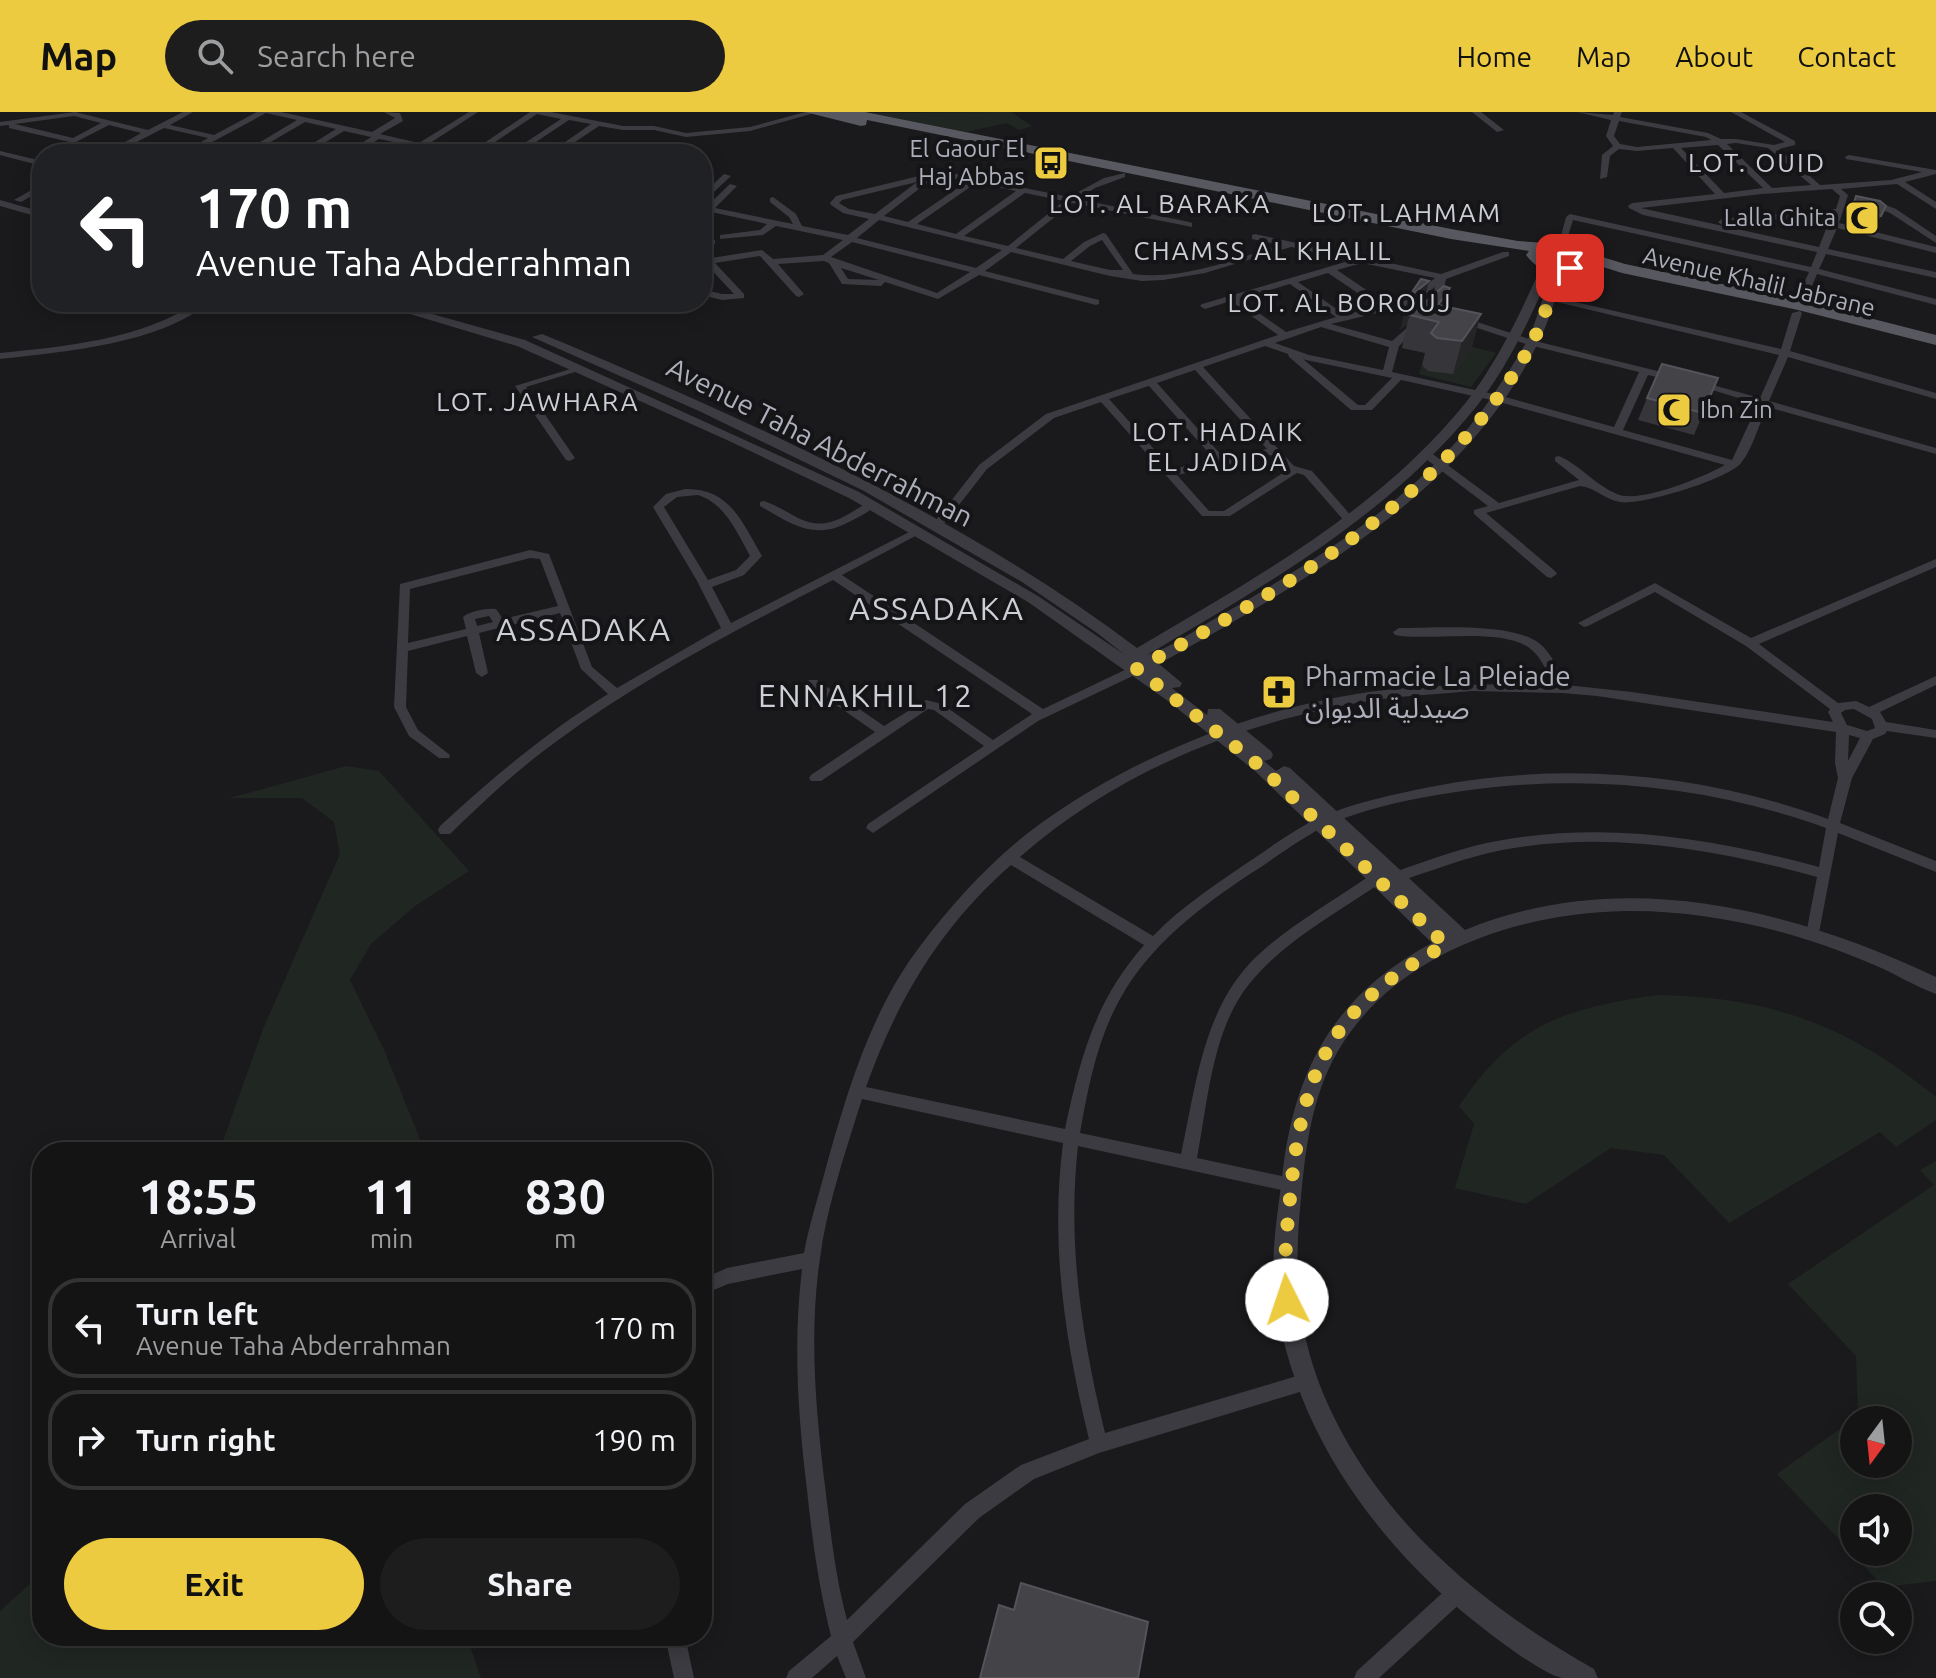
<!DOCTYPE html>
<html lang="en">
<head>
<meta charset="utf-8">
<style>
  :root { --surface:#141415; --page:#1d1d1e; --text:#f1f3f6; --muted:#9d9ea0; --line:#333334; --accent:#eccb41 }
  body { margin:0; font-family:Ubuntu,"Noto Sans Arabic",sans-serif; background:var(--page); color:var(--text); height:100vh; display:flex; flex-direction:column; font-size:30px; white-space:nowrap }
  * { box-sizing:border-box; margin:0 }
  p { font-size:26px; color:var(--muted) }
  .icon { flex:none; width:44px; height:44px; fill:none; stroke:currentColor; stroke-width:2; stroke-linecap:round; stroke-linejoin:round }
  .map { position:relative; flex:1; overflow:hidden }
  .drawer { position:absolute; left:32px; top:1030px; width:680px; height:504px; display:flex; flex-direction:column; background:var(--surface); border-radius:32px; box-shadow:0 4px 20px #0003,0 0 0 2px var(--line) }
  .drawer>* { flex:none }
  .guide { position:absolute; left:32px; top:32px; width:680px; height:168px; border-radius:32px; box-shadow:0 4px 20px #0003,0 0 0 2px var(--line); background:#202124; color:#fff; overflow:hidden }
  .needle { width:52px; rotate:195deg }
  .controls { position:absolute; left:1840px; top:1294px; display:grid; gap:16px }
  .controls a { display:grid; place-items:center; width:72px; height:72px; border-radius:50%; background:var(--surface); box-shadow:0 4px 20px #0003,0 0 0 2px var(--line); font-size:40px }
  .pin { position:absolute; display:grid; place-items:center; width:68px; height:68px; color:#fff; margin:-34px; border-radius:16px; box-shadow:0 4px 12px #0006 }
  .me { position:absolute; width:88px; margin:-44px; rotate:356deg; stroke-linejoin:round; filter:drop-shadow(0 0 6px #0008) }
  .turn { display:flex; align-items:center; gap:28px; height:168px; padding:0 32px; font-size:36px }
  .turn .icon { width:104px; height:104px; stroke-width:2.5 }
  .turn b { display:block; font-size:56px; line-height:68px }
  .eta { display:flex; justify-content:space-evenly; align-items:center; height:136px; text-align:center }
  .eta b { font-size:48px; font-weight:600; line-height:56px }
  .action { display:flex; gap:16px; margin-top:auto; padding:16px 32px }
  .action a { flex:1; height:92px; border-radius:48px; background:var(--accent); color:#111; font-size:32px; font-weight:600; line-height:92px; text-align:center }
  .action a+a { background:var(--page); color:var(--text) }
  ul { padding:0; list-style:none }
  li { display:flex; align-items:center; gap:24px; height:100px; margin:0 16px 12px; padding:0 16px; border:4px solid var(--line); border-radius:32px }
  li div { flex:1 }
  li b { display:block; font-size:30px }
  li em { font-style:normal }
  header { display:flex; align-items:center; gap:48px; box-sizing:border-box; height:112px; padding:0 40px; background:var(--accent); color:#111 }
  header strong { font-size:38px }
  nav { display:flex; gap:44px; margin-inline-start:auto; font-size:28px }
  .search { width:560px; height:72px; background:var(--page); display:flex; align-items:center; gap:20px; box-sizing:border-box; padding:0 28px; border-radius:44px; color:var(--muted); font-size:30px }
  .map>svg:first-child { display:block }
  .green { fill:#202722; fill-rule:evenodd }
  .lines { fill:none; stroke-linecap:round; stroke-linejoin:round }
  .minor { fill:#3b3b41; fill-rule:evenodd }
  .tertiary { fill:#3b3b41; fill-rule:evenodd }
  .primary { fill:#575860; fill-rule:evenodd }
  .wall { fill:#36363a }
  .shaded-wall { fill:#252528 }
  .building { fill:#434348; stroke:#53545a; stroke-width:2 }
  .route { stroke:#eccb41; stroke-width:14; stroke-dasharray:0 25.2 }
  .labels { text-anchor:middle; stroke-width:8; stroke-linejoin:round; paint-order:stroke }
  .far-poi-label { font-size:24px; fill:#adafbb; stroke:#151517; text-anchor:end }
  .far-street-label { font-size:24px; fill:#adafbb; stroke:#151517 }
  .far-quarter-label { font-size:26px; letter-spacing:2px; fill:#cdcfd7; stroke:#151517 }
  .street-label { font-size:28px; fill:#adafbb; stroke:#151517 }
  .poi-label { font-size:28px; fill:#adafbb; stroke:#151517; text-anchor:start }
  .quarter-label { font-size:32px; letter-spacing:2px; fill:#cdcfd7; stroke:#151517 }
</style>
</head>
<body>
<header>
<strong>Map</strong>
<div class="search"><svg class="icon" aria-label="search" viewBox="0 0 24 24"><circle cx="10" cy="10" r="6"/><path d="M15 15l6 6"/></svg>Search here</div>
<nav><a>Home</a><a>Map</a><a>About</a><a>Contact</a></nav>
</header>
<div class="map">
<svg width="1936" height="1566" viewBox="0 0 1936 1566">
  <rect width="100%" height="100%" fill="#1a1a1c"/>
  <path class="green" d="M1011,0L1032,14L1019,18L1007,11L966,20L871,1Z
    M1456,231L1496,241L1471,275L1419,262L1422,253Z
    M346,654L379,659L469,759L415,794L371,832L350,868L385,940L425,1040H219L263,917L340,742L334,710L302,686H230Z
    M1657,883C1771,885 1848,913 1936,985V1008L1896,1035L1880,1020L1729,1111L1664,1043L1611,1036L1526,1092L1455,1076L1474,1012L1459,994C1514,912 1563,897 1657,883Z
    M1936,1049V1469L1884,1475L1777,1362L1858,1304L1856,1244L1788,1172L1934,1073L1920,1058ZM1854,1308H1898V1352H1854ZM1898,1396V1440H1854V1396Z
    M42,1461V1524H480L470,1534L481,1566H0V1499Z"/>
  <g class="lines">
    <path class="minor" d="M75,0L148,18L183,0H193L170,13L214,23L257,0H281L372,20L395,6L384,0L400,1L403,9L380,22L419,31L469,0H478L427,33L462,42H447L421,36L412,42H402L413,34L379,27L355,42H345L371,25L344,19L306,42H296L336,17L305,10L250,42H240L297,8L266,1L190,42H180L208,26L164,16L131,33L159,42H145L124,37L114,42H104L141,21L109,13L74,31L9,16V13L0,14V10ZM74,4L101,11L73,26L15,12Z
      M530,0H551L623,14H654L686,21L750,15L805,0H818L750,19L686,25L654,18H623L599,14L557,42H548L591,12L569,8L518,42H508L561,7L537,2L477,42H468Z
      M1472,0H1481L1504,18L1497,20Z
      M1577,0L1613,3L1614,0H1622L1620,5L1708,21L1721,27H1736L1774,33L1785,30L1731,0H1741L1795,29V33L1779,37L1820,73L1891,68L1922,60L1846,47L1845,45L1849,43L1936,58V62L1905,70L1936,90V97L1897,72L1841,77L1848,83L1839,111L1936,135V141L1837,116L1828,137L1936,160V166L1826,142L1819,157L1936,187V193L1817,162L1804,193L1799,196L1794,193L1809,160L1573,108L1564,137L1557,139L1566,105L1570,102L1811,155L1817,140L1643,103L1629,96L1628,94L1632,91L1715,82L1673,36L1637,39L1619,37L1610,44L1607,65L1600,67L1602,43L1613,34L1606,24L1611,8ZM1619,9L1706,25L1711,28L1637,35L1620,32L1614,24ZM1736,31L1768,36L1811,73L1772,76L1727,32ZM1718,33L1763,76L1724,81L1681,36ZM1832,77L1840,84L1836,97L1722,107L1718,110L1722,113L1834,102L1828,112L1819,135L1641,96L1762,82Z
      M0,39L42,49V54L0,43Z
      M941,59L1069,85L1104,66L1125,61V65L1095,76L1078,87L1189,110L1192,111V115L1072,91L1016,136L1063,147L1084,130L1103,121L1106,122L1133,162C1183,169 1233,147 1281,133L1252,127V123L1255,122L1441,162L1503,140H1509V144L1446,167L1439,196L1434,199L1429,196L1435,175L1417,188L1409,186L1435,166L1362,151L1337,158L1387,192L1407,188L1428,196L1423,199L1407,194L1331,212L1392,229L1417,207H1423V211L1399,234L1392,260L1498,283L1614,315L1639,260L1529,233L1459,210V206H1465L1535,229L1678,264V268L1674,269L1648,263L1623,318L1732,348L1758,292L1693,272L1698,269L1760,286L1779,243L1544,187L1549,184L1781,237L1792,201L1800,199L1802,201L1790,239L1936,281V287L1788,245L1769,289L1936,336V342L1767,295C1759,312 1753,336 1741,351C1728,367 1641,394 1620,390C1605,388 1595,375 1580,374L1486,401L1555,459L1557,462L1551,466L1547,465L1474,402V398L1488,394L1422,344V340H1430L1499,391L1579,368L1555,349V345L1559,344C1580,353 1595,373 1617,382C1640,392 1703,365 1725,353L1496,289L1401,268L1372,298H1351L1289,245L1288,242L1265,234L1203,255L1294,354L1312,359L1354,407V411H1346L1304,363L1297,361L1230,404H1202L1101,290L1054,306L987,357L941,416H933V412L979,353L1046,302L1278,223L1231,189L1205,197L1200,194L1202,192L1352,148L1291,135L1205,161L1163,168L1142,169L1110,164L1011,140L985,159L1099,188V192L1096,193L979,163L938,187L885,170L881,174L842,172L829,151L824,149L778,152L804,182L799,185L796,184L760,144L715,151L744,182V186L722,188L702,183V177L722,182H734L705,151V147L762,138L773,147L823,143L843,128L776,114L763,123L720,127V123L760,118L767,112L711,100L702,103V93L707,94L730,72L737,74L715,96L793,112L789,105L770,90V86L773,85L796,102L802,114L848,123L869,107L843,101L831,93L830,91L836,84L923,63L926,65ZM942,64L968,69L908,110L884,104L924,73ZM917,70L875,102L849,97L839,91L842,88ZM976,71L1016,79L956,122L917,112ZM1025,81L1064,89L1008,134L964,124ZM879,108L1002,138L976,156L857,126ZM1102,128L1123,158H1110L1071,149L1090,134ZM852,130L970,160L937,181L831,145ZM841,156L879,168L848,167ZM1328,161L1377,194L1345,203L1298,170ZM1290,172L1336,205L1286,220L1239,187ZM1321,215L1389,235L1383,258L1309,243L1275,231ZM1303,247L1306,248L1392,266L1365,293H1358ZM1195,258L1267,337L1224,346L1157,271ZM1149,274L1215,348L1172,357L1109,287ZM1271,343L1286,359L1224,399H1209L1177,363Z
      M724,62L731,64L702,91V83Z
      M42,72V78L21,90L14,88Z
      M1867,86L1896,97L1936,124V131L1890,101L1864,91V87Z
      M712,127L715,128V132L702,139V132Z
      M198,190H209C161,232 62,240 0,247V241C68,234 139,228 198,190Z
      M435,190H446L435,197L430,194Z
      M577,255L585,257L526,275L575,346L570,349L566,348L515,274Z
      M685,377C730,376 742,410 762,444L744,463L712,475L731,511L917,416L923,419L921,421L842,463L1043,597L1133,554H1141L1143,557L1141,560L1038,609L873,721L866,716L868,712L984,634L934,598L928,597L821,669H811L809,666L811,663L875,620L809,574L807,571L809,568H817L884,614L926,588L942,592L993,628L1032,602L833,468C738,517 643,566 557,629C518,657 484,689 450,722H440L438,718L440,714C493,665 547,620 608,582L581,557L560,501L479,521L488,561L482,565L476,561L467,524L408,539L406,595L418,618L450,643L449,646H439L409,624L394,595L400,472L530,438L549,442L592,555L617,576L721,516L696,467L653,395L666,382ZM698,383C726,392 737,421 750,444L736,458L708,468L664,395L677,385ZM530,446L540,447L558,494L503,507L496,497C487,496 470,499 463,505L466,517L408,531L410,477ZM489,504L493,510L477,514L475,507Z
      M764,389C776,393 787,400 798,406C826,420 843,405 867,391L871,390L876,393C869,400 859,405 849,410C813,429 792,412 760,394V390Z
      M1936,447V455L1759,532L1838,591L1856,589L1869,595L1936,564V573L1880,600L1886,610L1936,618V626L1887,619L1885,622L1873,627L1852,666L1840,711L1936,749V760L1838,721L1818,826H1808L1806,822L1817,765C1715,737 1608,718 1502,738C1466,745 1432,759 1397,770L1392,769L1390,765L1392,761C1429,748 1465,734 1503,728C1610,709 1716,727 1819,755L1826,716C1707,673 1581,661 1456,680C1414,686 1371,695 1332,711C1303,724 1277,745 1250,762C1200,795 1149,834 1120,887C1097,928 1088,976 1080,1021L1181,1042C1196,974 1203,895 1257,844C1291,812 1334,789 1372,762L1377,761L1384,766L1382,770C1337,801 1285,828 1250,871C1212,917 1208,989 1197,1046L1291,1066L1297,1068L1299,1073L1297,1078L1291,1080L1078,1034C1067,1132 1082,1226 1105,1321L1307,1261L1313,1264L1316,1270L1313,1276L1099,1341L1034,1367L979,1406L853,1530L866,1566H846L837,1544L812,1566H786L789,1559L831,1524C819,1476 812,1427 807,1378C798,1304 793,1231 802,1157L728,1172L702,1183V1167L727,1156L804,1141C809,1113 818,1086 825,1059C846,983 870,901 918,837C953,790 996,743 1044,709C1141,640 1266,592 1385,578C1441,572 1497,572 1553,573C1548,562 1543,549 1534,540C1508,513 1430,530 1395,523L1393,520L1399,516C1435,516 1511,510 1539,531C1552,541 1559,560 1566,573L1632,580L1833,610L1828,600L1830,597L1746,534L1655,480L1588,514L1584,515L1578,511L1655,471L1751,526ZM1472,579L1562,581L1597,584L1836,620L1835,651L1838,666L1828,707C1696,659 1552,648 1415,678C1383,685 1351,692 1321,705C1299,715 1279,729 1259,743C1222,768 1184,792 1153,824L1020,745C1120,657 1250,606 1382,587C1412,583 1442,582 1472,579ZM1854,597L1872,607L1875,616L1867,619L1847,613L1841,601L1845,598ZM1849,623L1860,626L1848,649ZM1011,753L1144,833C1095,889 1080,946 1065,1017L866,975C897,888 941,814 1011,753ZM862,987L1063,1031C1050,1132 1065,1229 1089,1327L1021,1353L965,1392L847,1508C836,1467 831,1424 826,1382C816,1302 808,1220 821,1140C828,1091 847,1035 862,987Z
      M1458,1470L1465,1473L1468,1480L1465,1487L1379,1566H1354L1357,1559L1451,1473Z
      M665,1524H685L694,1566H674Z"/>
    <path class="tertiary" d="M0,88L42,100V106L0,94Z
      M1537,150H1545L1550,162C1529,208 1508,255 1476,295C1388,404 1266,473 1147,543C1170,536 1195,518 1216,506C1317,448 1427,381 1493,283C1506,263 1521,242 1531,221C1540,199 1544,173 1560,155H1568L1570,157L1563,166C1555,187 1549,209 1539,229C1464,382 1301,472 1159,552L1182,571L1180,575L1172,576L1207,603L1208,597H1220L1271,639L1273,643L1271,647L1264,649L1276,659L1284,654L1290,656L1465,818C1621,754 1789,796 1936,865V882C1914,874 1894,861 1872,852C1796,819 1709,798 1625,799C1514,801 1386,844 1332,950C1311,992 1305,1040 1301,1086C1293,1166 1297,1226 1331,1299C1385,1414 1486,1496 1594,1557L1598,1566C1587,1566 1573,1566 1562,1566C1539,1562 1472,1508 1452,1491C1359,1409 1286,1298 1274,1172C1271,1134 1279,1094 1283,1057C1296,952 1338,881 1432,831L1255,659L1168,589L1028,490L849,386L727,328L517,234L370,190H389L525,228L859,380L1038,484L1125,543L1097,521L1022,470L864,379L699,299L532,225L542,222C749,308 957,401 1137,536C1255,466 1380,398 1467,289C1497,250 1518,206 1538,162Z"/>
    <path class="primary" d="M805,0H865L1451,117L1518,129L1560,132L1625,152L1799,188L1936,223V233L1798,198L1622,161L1584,149L1579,157C1558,163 1540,162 1526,143L1529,139L1451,127L867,8L866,13L861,14ZM1550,141L1565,144L1569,148C1562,156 1550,151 1543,145Z"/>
  </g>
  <path class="wall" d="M1856,84L1881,104L1876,114L1847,108Z
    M1429,169L1423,192L1450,176L1445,194L1472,235L1453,262L1428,259L1422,253L1425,241L1402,236L1407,212L1400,218Z
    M1718,266L1694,323L1638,308L1647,286Z"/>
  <path class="shaded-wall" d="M1429,169L1421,201L1410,203L1407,212L1400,218L1408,186Z
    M1450,176L1442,208L1439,210L1438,193Z
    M1481,202L1472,235L1453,262L1462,229Z"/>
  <path class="building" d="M1856,84L1880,89L1886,94L1881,104L1852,97Z
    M1421,167L1429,169L1408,186Z
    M1444,174L1450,176L1438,193L1481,202L1462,229L1437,226L1431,221L1439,210L1410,203Z
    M1662,252L1718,266L1703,301L1647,286Z
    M1021,1471L1148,1510L1138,1566H980L999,1493L1014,1498Z"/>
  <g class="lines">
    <path class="route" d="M1287,1188C1283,1150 1287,1115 1291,1077C1303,955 1335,891 1446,833L1261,655L1137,557C1285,475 1446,388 1531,233C1542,212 1549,188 1557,165L1564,157L1570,156"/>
  </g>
  <defs>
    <symbol id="bus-square" viewBox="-11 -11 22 22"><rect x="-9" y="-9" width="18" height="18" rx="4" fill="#eccb41" stroke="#151517"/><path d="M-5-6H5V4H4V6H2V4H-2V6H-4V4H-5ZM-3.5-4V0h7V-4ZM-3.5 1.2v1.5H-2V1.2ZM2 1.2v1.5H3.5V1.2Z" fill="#111"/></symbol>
    <symbol id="mosque-square" viewBox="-11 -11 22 22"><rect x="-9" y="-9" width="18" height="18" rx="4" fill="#eccb41" stroke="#151517"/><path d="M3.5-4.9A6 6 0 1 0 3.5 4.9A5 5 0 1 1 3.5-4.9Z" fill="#111"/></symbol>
    <symbol id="pharmacy-square" viewBox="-11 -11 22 22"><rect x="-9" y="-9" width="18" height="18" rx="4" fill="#eccb41" stroke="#151517"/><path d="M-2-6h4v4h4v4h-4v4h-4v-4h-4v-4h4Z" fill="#111"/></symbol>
  </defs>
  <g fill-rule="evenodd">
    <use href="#bus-square" x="1031" y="31" width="40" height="40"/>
    <use href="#mosque-square" x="1842" y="86" width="40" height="40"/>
    <use href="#mosque-square" x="1654" y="278" width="40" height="40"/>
    <use href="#pharmacy-square" x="1259" y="560" width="40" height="40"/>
  </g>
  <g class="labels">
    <g class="far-poi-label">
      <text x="1025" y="45">El Gaour El<tspan x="1025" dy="28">Haj Abbas</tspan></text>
      <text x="1836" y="114">Lalla Ghita</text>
      <text x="1700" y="306" text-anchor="start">Ibn Zin</text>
    </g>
    <g class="far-street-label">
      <text transform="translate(1759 170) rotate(13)" y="8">Avenue Khalil Jabrane</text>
    </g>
    <g class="far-quarter-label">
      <text x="1757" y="60">LOT. OUID</text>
      <text x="1160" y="101">LOT. AL BARAKA</text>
      <text x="1407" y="110">LOT. LAHMAM</text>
      <text x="1263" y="148">CHAMSS AL KHALIL</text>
      <text x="1340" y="200">LOT. AL BOROUJ</text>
      <text x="538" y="299">LOT. JAWHARA</text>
      <text x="1218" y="329">LOT. HADAIK<tspan x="1218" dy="30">EL JADIDA</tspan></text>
    </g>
    <g class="street-label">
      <text transform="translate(820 330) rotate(27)" y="10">Avenue Taha Abderrahman</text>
    </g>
    <g class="poi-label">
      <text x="1305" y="574">Pharmacie La Pleiade<tspan x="1305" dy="32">صيدلية الديوان</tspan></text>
    </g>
    <g class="quarter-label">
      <text x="937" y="508">ASSADAKA</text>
      <text x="584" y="529">ASSADAKA</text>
      <text x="866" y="595">ENNAKHIL 12</text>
    </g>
  </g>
</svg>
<div class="controls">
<a><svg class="needle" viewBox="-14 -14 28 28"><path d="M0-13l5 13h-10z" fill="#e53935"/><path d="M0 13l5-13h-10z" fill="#9d9ea0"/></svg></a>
<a><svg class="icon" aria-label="sound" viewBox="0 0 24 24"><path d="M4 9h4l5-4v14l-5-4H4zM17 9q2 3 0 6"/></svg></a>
<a><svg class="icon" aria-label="search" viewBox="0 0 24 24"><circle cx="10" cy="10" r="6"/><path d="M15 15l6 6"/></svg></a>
</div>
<div class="pin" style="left:1570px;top:156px;background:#d93025"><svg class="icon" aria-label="arrive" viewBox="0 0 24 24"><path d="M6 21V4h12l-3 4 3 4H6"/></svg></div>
<svg class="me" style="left:1287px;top:1188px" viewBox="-20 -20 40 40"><circle r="19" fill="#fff"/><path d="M0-13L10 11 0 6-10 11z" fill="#eccb41"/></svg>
<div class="guide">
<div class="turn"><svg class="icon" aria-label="left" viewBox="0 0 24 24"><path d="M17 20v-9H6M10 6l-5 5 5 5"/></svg><div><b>170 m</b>Avenue Taha Abderrahman</div></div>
</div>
<section class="drawer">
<div class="eta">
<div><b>18:55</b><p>Arrival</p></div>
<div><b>11</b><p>min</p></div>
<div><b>830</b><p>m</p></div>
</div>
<ul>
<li><svg class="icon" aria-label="left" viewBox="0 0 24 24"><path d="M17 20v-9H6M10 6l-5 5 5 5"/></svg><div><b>Turn left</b><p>Avenue Taha Abderrahman</p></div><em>170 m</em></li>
<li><svg class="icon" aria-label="right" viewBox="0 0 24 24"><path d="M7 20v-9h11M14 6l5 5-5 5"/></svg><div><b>Turn right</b></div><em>190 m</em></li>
</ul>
<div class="action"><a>Exit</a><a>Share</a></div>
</section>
</div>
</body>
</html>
